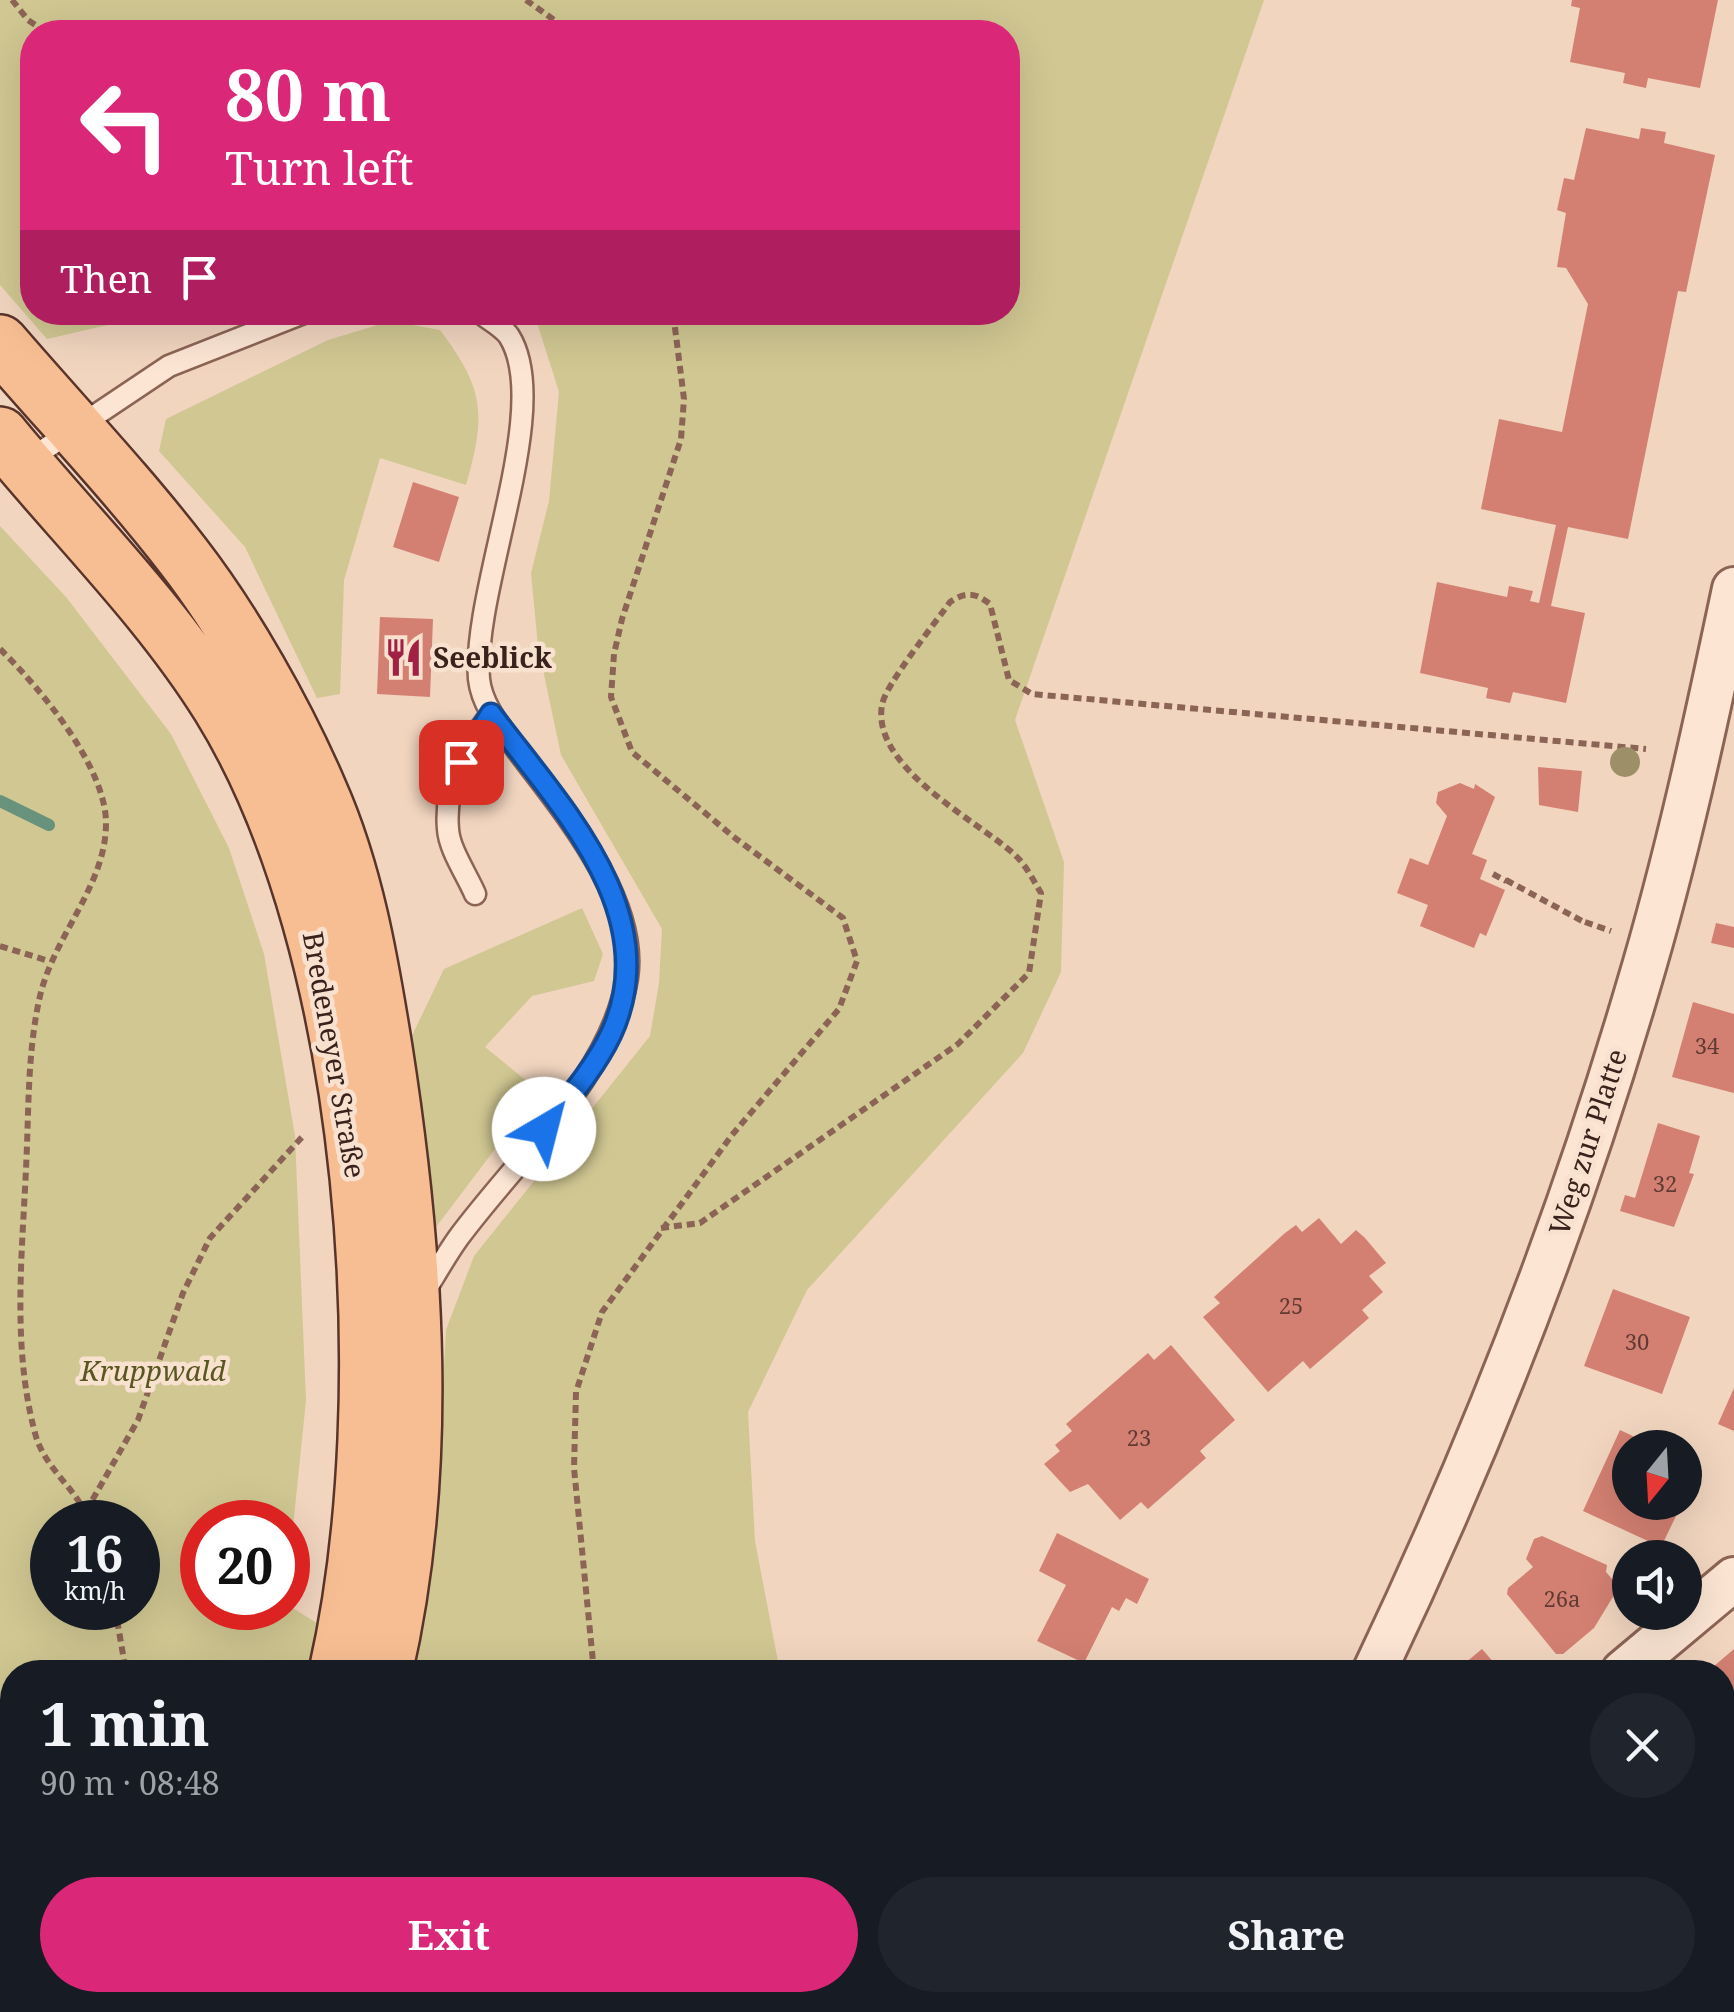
<!DOCTYPE html>
<html lang="en">
<head>
<meta charset="utf-8">
<style>
  :root { --surface:#171b24; --page:#20242c; --text:#f1f3f6; --muted:#9ea1a6; --accent:#db2777 }
  body { margin:0; font-family:"Noto Serif",serif; background:var(--page); color:var(--text); height:100vh; display:flex; flex-direction:column; font-size:38px; white-space:nowrap }
  * { box-sizing:border-box; margin:0 }
  p { font-size:32px; color:var(--muted) }
  .icon { flex:none; width:55px; height:55px; fill:none; stroke:currentColor; stroke-width:2; stroke-linecap:round; stroke-linejoin:round }
  .map { position:relative; flex:1; overflow:hidden }
  .side { position:absolute; left:0px; top:1660px; width:1735px; height:352px; display:flex; flex-direction:column; background:var(--surface); border-radius:40px 40px 0 0; box-shadow:0 10px 40px #0002 }
  .side>* { flex:none }
  .top-card { position:absolute; left:20px; top:20px; width:1000px; height:305px; border-radius:40px; box-shadow:0 10px 40px #0002; background:#db2777; color:#fff; overflow:hidden }
  .needle { width:65px; rotate:198deg }
  .controls { position:absolute; left:1612px; top:1430px; display:grid; gap:20px }
  .controls a { display:grid; place-items:center; width:90px; height:90px; border-radius:50%; background:var(--surface); box-shadow:0 10px 40px #0002; font-size:50px }
  .speed { position:absolute; left:30px; top:1500px; display:flex; gap:20px; font-size:50px; font-weight:700; text-align:center }
  .speed>* { display:grid; place-content:center; width:130px; height:130px; border-radius:50%; background:var(--surface); box-shadow:0 10px 40px #0002; line-height:1 }
  .speed small { font-size:25px; font-weight:400 }
  .speed .limit { border:15px solid #d22; background:#fff; color:#111 }
  .pin { position:absolute; display:grid; place-items:center; width:85px; height:85px; color:#fff; margin:-42px; border-radius:20px; box-shadow:0 5px 15px #0006 }
  .me { position:absolute; width:110px; margin:-55px; rotate:37deg; stroke-linejoin:round; filter:drop-shadow(0 0 8px #0008) }
  .turn { display:flex; align-items:center; gap:35px; height:210px; padding:0 40px; font-size:45px }
  .turn .icon { width:130px; height:130px; stroke-width:2.5 }
  .turn b { display:block; font-size:70px; line-height:85px }
  .then { display:flex; align-items:center; height:95px; padding:0 40px; background:#0003; gap:20px; font-size:38px }
  .round { display:grid; place-items:center; flex:none; width:105px; height:105px; border-radius:52px; background:var(--page) }
  .head { display:flex; align-items:center; justify-content:space-between; height:170px; padding:0 40px }
  h1 { font-size:60px; font-weight:700; line-height:75px }
  .action { display:flex; gap:20px; margin-top:auto; padding:20px 40px }
  .action a { flex:1; height:115px; border-radius:60px; background:var(--accent); color:#fff; font-size:40px; font-weight:700; line-height:115px; text-align:center }
  .action a+a { background:var(--page); color:var(--text) }
  .map>svg:first-child { display:block }
  .green { fill:#d0c792; fill-rule:evenodd }
  .lines { fill:none; stroke-linecap:round; stroke-linejoin:round }
  .stream { stroke:#69927d; stroke-width:12 }
  .building { fill:#d38072 }
  .service-casing { stroke:#8c6456; stroke-width:25 }
  .minor-casing { stroke:#8c6456; stroke-width:48 }
  .primary-casing { stroke:#59342b; stroke-width:60 }
  .path { stroke:#8c6456; stroke-width:6; stroke-dasharray:8 5; stroke-linecap:butt }
  .service { stroke:#fce5d3; stroke-width:20 }
  .minor { stroke:#fce5d3; stroke-width:42 }
  .primary { stroke:#f8be93; stroke-width:55 }
  .tree { fill:#9d9068 }
  .route-casing { stroke:#114b97; stroke-width:25 }
  .route { stroke:#1a73e8; stroke-width:18 }
  .labels { text-anchor:middle; stroke-width:9; stroke-linejoin:round; paint-order:stroke }
  .number-label { font-size:22px; fill:#603a32 }
  .poi-label { font-size:28px; font-weight:bold; fill:#3a221c; stroke:#f8e1cf; text-anchor:start }
  .street-label { font-size:28px; fill:#3a221c; stroke:#f8e1cf }
  .park-label { font-size:28px; font-style:italic; fill:#585720; stroke:#f8e1cf }
</style>
</head>
<body>
<div class="map">
<svg width="1734" height="2012" viewBox="0 0 1734 2012">
  <rect width="100%" height="100%" fill="#f1d5bf"/>
  <path class="green" d="M0,0H1264L1015,720L1064,862L1061,972L1023,1053L807,1290L748,1412L755,1541L780,1672H415L434,1557L446,1330L474,1256L650,1036L659,983L662,929L561,755L538,646L531,573L549,501L559,392L534,313L1008,312V32H32V312L160,313L47,339L0,285Z
    M391,321L440,330C485,390 486,414 466,485L380,458L344,580L340,694L317,698L245,547L159,451L166,419L328,340Z
    M0,526L66,597L171,734L229,848L264,954L295,1136L306,1400L288,1576V1522H202V1608L288,1605L323,1627L312,1672H12V2000H177L170,2012H0ZM52,1522H138V1608H52Z
    M582,908L603,954L594,981L532,996L485,1047L539,1091L433,1231L408,1044L444,969Z
    M291,2000H709L701,2012H284Z"/>
  <g class="lines">
    <path class="stream" d="M0,801L49,825"/>
  </g>
  <path class="building" d="M1572,0H1718L1700,88L1648,78L1646,88L1623,83L1625,73L1570,62L1580,8L1571,6Z
    M1586,128L1639,139L1641,128L1666,132L1664,143L1715,155L1686,292L1678,291L1628,539L1568,527L1551,606L1585,613L1566,703L1513,692L1510,703L1486,698L1488,688L1420,673L1437,582L1507,597L1509,586L1533,591L1530,601L1539,603L1556,525L1481,509L1499,419L1562,432L1588,304L1566,268L1557,267L1566,213L1557,210L1564,178L1574,180Z
    M413,482L459,497L439,562L393,547Z
    M380,617L433,619L430,697L377,694Z
    M1538,767L1582,771L1578,812L1539,805Z
    M1460,783L1474,789L1475,784L1495,797L1472,854L1487,860L1480,879L1505,890L1486,936L1480,933L1474,948L1420,926L1428,905L1397,893L1410,858L1428,865L1447,816L1436,803L1438,792Z
    M1716,923L1734,927V948L1711,943Z
    M1693,1002L1734,1014V1093L1672,1077Z
    M1658,1123L1700,1136L1689,1173L1694,1174L1674,1227L1620,1211L1625,1195L1635,1198Z
    M1319,1218L1341,1244L1356,1230L1365,1238L1386,1263L1369,1276L1383,1292L1362,1310L1369,1318L1310,1369L1303,1361L1268,1392L1203,1317L1220,1303L1214,1297L1285,1233L1296,1225L1302,1232Z
    M1613,1289L1690,1317L1662,1394L1584,1366Z
    M1171,1345L1235,1420L1200,1451L1206,1458L1148,1509L1141,1502L1120,1520L1088,1484L1070,1492L1044,1464L1060,1451L1055,1445L1072,1431L1066,1424L1148,1353L1154,1360Z
    M1734,1388V1431L1718,1424Z
    M1620,1430L1658,1448H1630V1502H1655L1676,1516L1661,1547L1583,1511Z
    M1057,1533L1149,1579L1137,1604L1126,1598L1119,1611L1112,1607L1084,1663L1037,1641L1066,1585L1039,1571Z
    M1542,1536L1607,1565L1606,1572L1619,1587L1594,1628L1563,1654H1556L1507,1594L1508,1588L1533,1567L1526,1559L1534,1539Z
    M1482,1649L1502,1672H1454Z
    M1734,1649V1734L1722,1721V1672H1707Z
    M918,2000H1041L1034,2012H911Z
    M1316,2000H1439L1445,2007L1440,2012H1303Z"/>
  <g class="lines">
    <defs>
      <path id="service" d="M27,461L169,366L306,312
        M475,894C467,875 449,849 448,829C444,785 465,748 491,714
        M423,1294C435,1275 446,1255 459,1237C515,1161 612,1074 627,978C639,899 562,810 518,751C503,730 482,707 479,679C472,588 554,407 509,336C503,327 488,319 479,312"/>
      <path id="minor" d="M1374,1672C1479,1452 1569,1222 1638,987C1677,857 1706,722 1734,589
        M1623,1672L1734,1579
        M1206,2012L1235,2000"/>
      <path id="primary" d="M0,343C61,414 126,482 183,556C234,622 286,714 319,791C355,872 370,961 384,1048C416,1253 431,1469 384,1672
        M0,435C73,524 159,608 220,706C370,947 399,1399 337,1672
        M197,2012L203,2000
        M251,2012L258,2000"/>
    </defs>
    <use href="#service" class="service-casing"/>
    <use href="#minor" class="minor-casing"/>
    <use href="#primary" class="primary-casing"/>
    <path class="path" d="M12,0L28,20L46,32
      M526,0L571,32
      M0,649C39,687 104,764 106,821C107,885 55,933 40,996C27,1053 29,1111 26,1169C22,1256 12,1347 35,1433C44,1469 79,1490 89,1522
      M1493,874L1506,881
      M1506,880L1584,922
      M1585,922L1611,931
      M0,946L49,961
      M661,1228L700,1223L958,1044L1029,973L1041,893C1033,880 1026,865 1015,855C977,820 871,768 882,705C885,685 936,622 950,602C965,592 975,592 990,604L1009,680L1032,694L1646,749
      M86,1511L138,1420L183,1293L210,1238L303,1136
      M115,1608L126,1672
      M594,1672L574,1468L576,1392L602,1312L732,1135L839,1009L857,961L843,918L735,838L632,752L611,697L614,654L622,619L681,439L684,399L673,312
      M0,1894L12,1883
      M526,2012L533,2000"/>
    <use href="#service" class="service"/>
    <use href="#minor" class="minor"/>
    <use href="#primary" class="primary"/>
  </g>
  <circle class="tree" cx="1625" cy="762" r="15"/>
  <g class="lines">
    <defs>
      <path id="route" d="M461,762L491,714C558,804 667,913 611,1034C595,1068 567,1100 544,1129"/>
    </defs>
    <use href="#route" class="route-casing"/>
    <use href="#route" class="route"/>
  </g>
  <defs>
    <symbol id="restaurant-bare" viewBox="-9 -9 18 18"><path d="M-5-6h1v4h1v-4h1v4h1v-4h1v5L-1.5 .5V6h-2V.5L-5-1ZM5-6V6H3V1.5H1.5Q1.5-4 5-6Z" fill="#a02143" stroke="#f8e1cf" stroke-width="2.5" paint-order="stroke"/></symbol>
  </defs>
  <g fill-rule="evenodd">
    <use href="#restaurant-bare" x="376" y="630" width="55" height="55"/>
  </g>
  <g class="labels">
    <g class="number-label">
      <text x="1707" y="1054">34</text>
      <text x="1665" y="1192">32</text>
      <text x="1291" y="1314">25</text>
      <text x="1637" y="1350">30</text>
      <text x="1139" y="1446">23</text>
      <text x="1562" y="1607">26a</text>
    </g>
    <g class="poi-label">
      <text x="433" y="668">Seeblick</text>
    </g>
    <g class="street-label">
      <text transform="translate(334 1055) rotate(80)" y="10">Bredeneyer Straße</text>
      <text transform="translate(1588 1142) rotate(-72)" y="10">Weg zur Platte</text>
    </g>
    <g class="park-label">
      <text x="153" y="1381">Kruppwald</text>
    </g>
  </g>
</svg>
<div class="controls">
<a><svg class="needle" viewBox="-14 -14 28 28"><path d="M0-13l5 13h-10z" fill="#e53935"/><path d="M0 13l5-13h-10z" fill="#9ea1a6"/></svg></a>
<a><svg class="icon" aria-label="sound" viewBox="0 0 24 24"><path d="M4 9h4l5-4v14l-5-4H4zM17 9q2 3 0 6"/></svg></a>
</div>
<div class="speed"><div>16<small>km/h</small></div><div class="limit">20</div></div>
<div class="pin" style="left:461px;top:762px;background:#d93025"><svg class="icon" aria-label="arrive" viewBox="0 0 24 24"><path d="M6 21V4h12l-3 4 3 4H6"/></svg></div>
<svg class="me" style="left:544px;top:1129px" viewBox="-20 -20 40 40"><circle r="19" fill="#fff"/><path d="M0-13L10 11 0 6-10 11z" fill="#1a73e8"/></svg>
<div class="top-card">
<div class="turn"><svg class="icon" aria-label="left" viewBox="0 0 24 24"><path d="M17 20v-9H6M10 6l-5 5 5 5"/></svg><div><b>80 m</b>Turn left</div></div>
<div class="then">Then<svg class="icon" aria-label="arrive" viewBox="0 0 24 24"><path d="M6 21V4h12l-3 4 3 4H6"/></svg></div>
</div>
<section class="side">
<div class="head"><div><h1>1 min</h1><p>90 m · 08:48</p></div><a class="round"><svg class="icon" aria-label="close" viewBox="0 0 24 24"><path d="M6 6l12 12M18 6L6 18"/></svg></a></div>
<div class="action"><a>Exit</a><a>Share</a></div>
</section>
</div>
</body>
</html>
